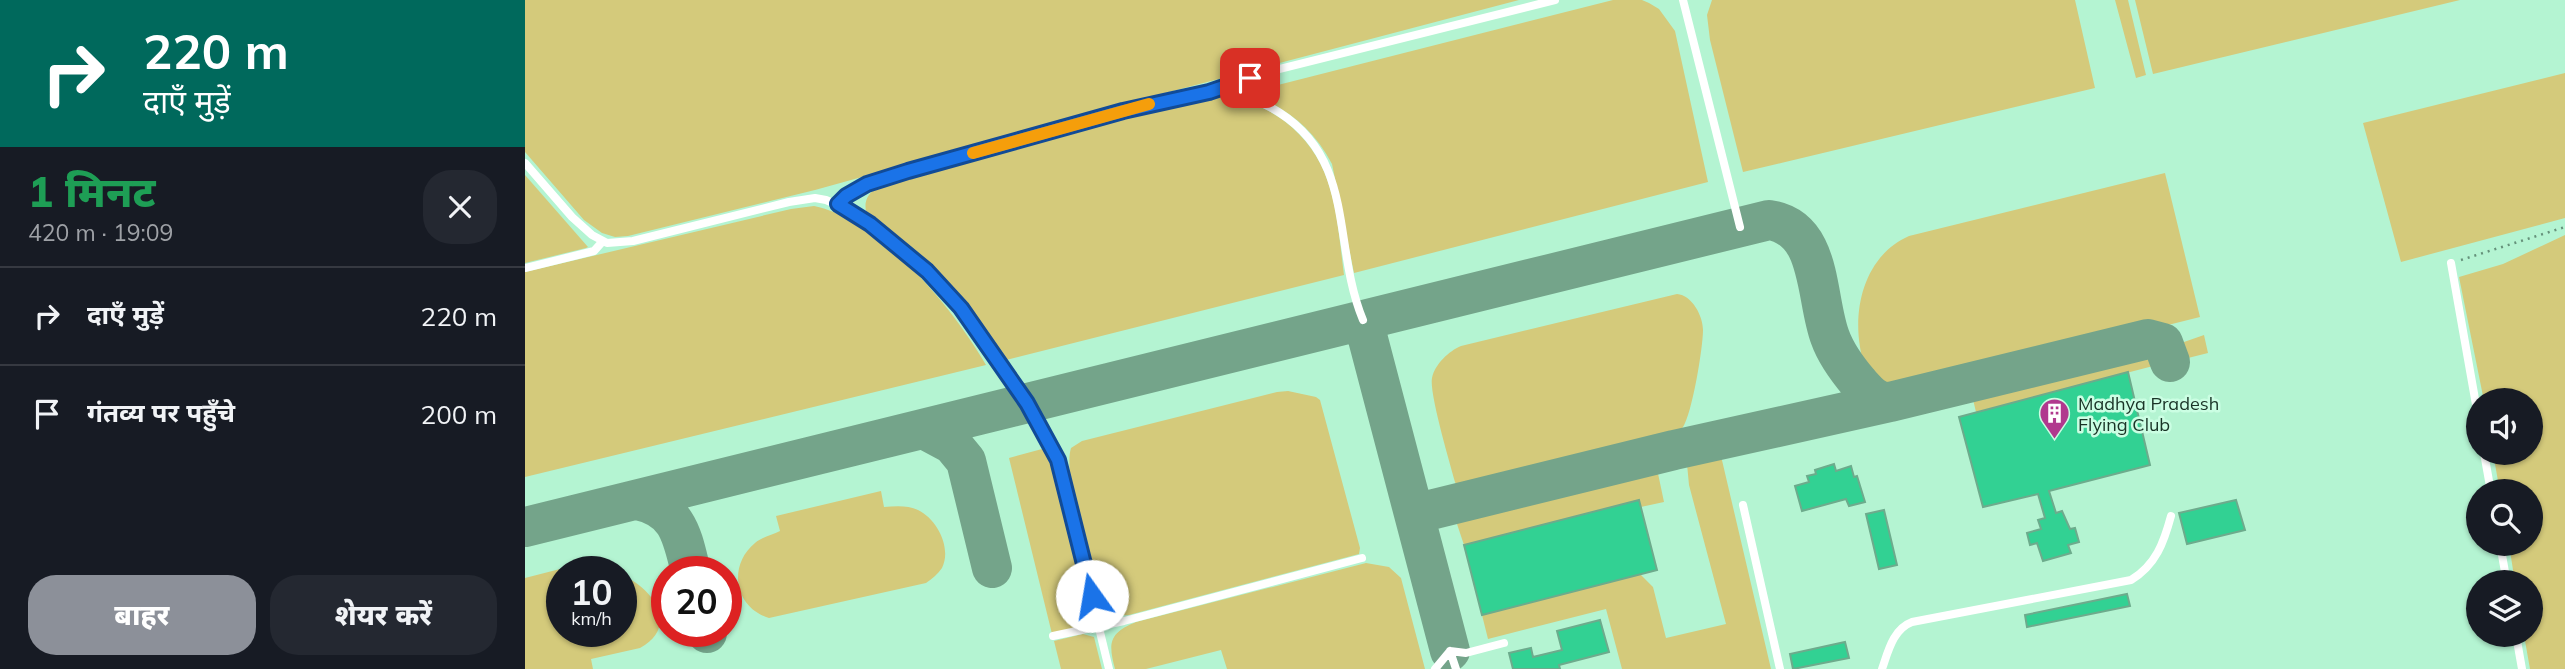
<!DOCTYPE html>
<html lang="hi">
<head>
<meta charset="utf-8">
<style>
  :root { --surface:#171b24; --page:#242831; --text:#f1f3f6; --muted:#9ea1a6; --line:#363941; --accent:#8c9099 }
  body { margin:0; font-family:Mulish,"Noto Sans Devanagari",sans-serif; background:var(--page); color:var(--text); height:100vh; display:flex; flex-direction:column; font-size:26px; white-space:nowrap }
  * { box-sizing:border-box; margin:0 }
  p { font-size:23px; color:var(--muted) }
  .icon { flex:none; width:38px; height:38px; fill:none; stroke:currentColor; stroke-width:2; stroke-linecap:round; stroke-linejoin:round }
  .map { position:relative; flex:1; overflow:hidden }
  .details { display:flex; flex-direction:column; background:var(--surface); width:525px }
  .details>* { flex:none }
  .hud { background:#00695c; color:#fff; overflow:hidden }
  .controls { position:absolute; left:1941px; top:388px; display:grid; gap:14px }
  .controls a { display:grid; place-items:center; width:77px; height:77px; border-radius:50%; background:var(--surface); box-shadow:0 2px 5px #0004; font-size:35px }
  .speed { position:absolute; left:21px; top:556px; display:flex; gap:14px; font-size:35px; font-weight:700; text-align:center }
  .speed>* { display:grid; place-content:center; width:91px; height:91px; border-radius:50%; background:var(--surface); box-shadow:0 2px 5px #0004; line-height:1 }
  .speed small { font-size:18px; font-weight:400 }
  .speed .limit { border:10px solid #d22; background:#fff; color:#111 }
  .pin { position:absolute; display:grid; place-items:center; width:60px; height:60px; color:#fff; margin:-30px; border-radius:14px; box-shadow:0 4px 10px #0006 }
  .me { position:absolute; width:77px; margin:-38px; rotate:347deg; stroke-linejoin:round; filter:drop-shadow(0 0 5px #0008) }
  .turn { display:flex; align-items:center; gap:24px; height:147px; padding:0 28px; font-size:32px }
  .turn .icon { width:91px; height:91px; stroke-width:2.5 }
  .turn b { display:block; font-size:49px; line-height:60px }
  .round { display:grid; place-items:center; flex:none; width:74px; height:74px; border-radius:28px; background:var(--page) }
  .headline { display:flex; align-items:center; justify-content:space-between; height:119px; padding:0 28px }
  h1 { font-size:42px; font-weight:800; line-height:52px; color:#1e9e55 }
  .cta { display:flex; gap:14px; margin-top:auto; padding:14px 28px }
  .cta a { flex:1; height:80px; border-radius:28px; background:var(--accent); color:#fff; font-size:28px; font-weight:800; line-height:80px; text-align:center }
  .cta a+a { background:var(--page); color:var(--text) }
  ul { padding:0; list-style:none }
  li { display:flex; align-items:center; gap:21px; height:98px; padding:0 28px; border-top:2px solid var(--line) }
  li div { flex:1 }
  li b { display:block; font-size:26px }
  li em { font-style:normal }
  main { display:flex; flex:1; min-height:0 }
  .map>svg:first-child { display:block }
  .green { fill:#d4ca7b }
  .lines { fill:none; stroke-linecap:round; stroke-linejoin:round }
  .taxiway { stroke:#74a48a; stroke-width:40 }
  .building { fill:#32d193; stroke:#6dab8c; stroke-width:2 }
  .path { stroke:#65917a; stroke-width:2.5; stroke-dasharray:2 5; stroke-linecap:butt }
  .service { stroke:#fff; stroke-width:8 }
  .route-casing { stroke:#114b97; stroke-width:18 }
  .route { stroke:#1a73e8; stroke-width:12 }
  .slow { stroke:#f59e0b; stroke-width:12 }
  .labels { text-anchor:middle; stroke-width:5; stroke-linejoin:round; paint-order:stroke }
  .poi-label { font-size:18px; fill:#193326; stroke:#cbfee3; text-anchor:start }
</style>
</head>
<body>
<main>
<section class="details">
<div class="hud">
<div class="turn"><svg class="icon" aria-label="right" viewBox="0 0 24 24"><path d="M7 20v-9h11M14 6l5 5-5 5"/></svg><div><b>220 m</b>दाएँ मुड़ें</div></div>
</div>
<div class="headline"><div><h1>1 मिनट</h1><p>420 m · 19:09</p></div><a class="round"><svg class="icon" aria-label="close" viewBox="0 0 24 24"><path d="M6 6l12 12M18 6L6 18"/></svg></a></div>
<ul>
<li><svg class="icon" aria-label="right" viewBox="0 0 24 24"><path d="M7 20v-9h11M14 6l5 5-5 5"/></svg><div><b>दाएँ मुड़ें</b></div><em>220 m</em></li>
<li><svg class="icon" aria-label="arrive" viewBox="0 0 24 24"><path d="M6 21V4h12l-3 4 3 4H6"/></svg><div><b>गंतव्य पर पहुँचे</b></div><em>200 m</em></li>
</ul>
<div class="cta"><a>बाहर</a><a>शेयर करें</a></div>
</section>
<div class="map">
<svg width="2040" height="669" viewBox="0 0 2040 669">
  <rect width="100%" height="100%" fill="#b4f4d2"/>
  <path class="green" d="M0,0H994L625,97L290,190L103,236L90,237L77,233L59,220L0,152Z
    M1088,0H1117L1124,3L1134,9L1150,31L1183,182L829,273L807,164C788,128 760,106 721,93Z
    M1187,0H1550L1570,88L1218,172L1185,40L1182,15Z
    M1590,0H1603L1621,75L1611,78Z
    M1610,0H1935L1628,74Z
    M2040,73V218L1876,262L1838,123Z
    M688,96C714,98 736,104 758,120C811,160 811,213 819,275L481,360C462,333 444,305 421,282C397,257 370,236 342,215C336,196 349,188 365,180L654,102Z
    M1640,173L1675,317L1387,389C1374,389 1355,388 1345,378C1338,371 1337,357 1335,347C1328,305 1341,255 1384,236Z
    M0,175L63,247L61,248L0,263Z
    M289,206C356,220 428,308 461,365L0,477V272L266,209Z
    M2040,235V669H2005L1999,635H2006V583H1990L1984,544H2006V492H1975L1968,453H2006V401H1959L1934,277L1978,264Z
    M1152,294C1167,295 1178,316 1178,330C1178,348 1167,414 1158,427C1148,441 1131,446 1115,450L939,491L933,488L930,482C925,463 904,393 907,378C910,364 924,351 936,346Z
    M1679,335L1683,353L1655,360L1653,352L1659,342Z
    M1612,351L1628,353L1632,365L1451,412L1446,391Z
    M763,391L791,397L795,400L835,548L834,554L604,615C589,616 582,614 575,600C567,568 537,476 546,448L557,441L752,392Z
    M517,449L527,461L531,471L564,617L558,626L527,634L484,458Z
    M1196,456L1246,669H1097L1081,609L963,639L957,615L1115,574L1128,587L1141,638L1201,624L1164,485L1162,464L1173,459Z
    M1131,464L1139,502L939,545L932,524L940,513Z
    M356,491L359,507C370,506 383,505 393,510C412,519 427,548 417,568C413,574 407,579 401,583L244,618C210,608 202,566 230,543C237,537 247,535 255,531L251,516Z
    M70,560L72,572H37V632H96V575C128,587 155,627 115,648L66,659L68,669H0V578Z
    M841,563L864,567L876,578L900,669H702L696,650L621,669H590C583,643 584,633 611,622Z
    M558,634L569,637L577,669H536L529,641Z"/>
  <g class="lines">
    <path class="taxiway" d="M838,320L925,651
      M399,429L427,444L441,461L467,568
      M112,500C154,509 157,536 166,572
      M889,514L1149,450L1365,402
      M0,527L1244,220C1298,228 1290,297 1305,337C1311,354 1323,370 1334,383C1343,393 1351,403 1365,402L1623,339L1638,343L1645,362
      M181,632L182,633"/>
  </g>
  <path class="building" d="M1603,372L1625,465L1524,491L1531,513L1537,511L1545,529L1550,528L1554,542L1543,545L1546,553L1518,561L1512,543L1505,545L1502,533L1516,529L1513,520L1520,518L1513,494L1458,507L1434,417Z
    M1309,464L1311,471L1326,466L1329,477L1332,476L1340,502L1324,506L1321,499L1277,511L1270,486L1284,482L1282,476L1291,474L1290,470Z
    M1114,500L1132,570L957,615L939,545Z
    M1711,500L1720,530L1662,544L1654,513Z
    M1359,510L1372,565L1354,569L1341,514Z
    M1602,594L1605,606L1502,627L1500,615Z
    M1075,620L1084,652L1034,665L1035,669H988L984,653L1006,648L1008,657L1037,650L1032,631Z
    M1320,642L1324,658L1268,669L1265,654Z"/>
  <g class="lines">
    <path class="path" d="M1936,260L2040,227"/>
    <path class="service" d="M1158,0L1215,227
      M693,89L739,73L1030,0
      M0,163L47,217L67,235L82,243L108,241L264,202L290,198L301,200L326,211L402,271L436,308L502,403L533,460L584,669
      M313,204C332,185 358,180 383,171L647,99C690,89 717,89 755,113C831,162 807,245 838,320
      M1926,263L1953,416
      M0,268L69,251L78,241
      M1959,453L1966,492
      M1218,505L1255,669
      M1975,544L1982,583
      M1991,635L1997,669
      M528,636L599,621L837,558
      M925,651L941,653L979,643
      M925,651L931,669
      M910,669L925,651
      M1357,669C1363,652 1368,629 1387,622L1606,580C1631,565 1639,542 1646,516"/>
  </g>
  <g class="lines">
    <defs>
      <path id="route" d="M567,596L533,460L502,403L436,308L402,271L345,224L313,204L321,196L342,184L383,171L598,111L684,92L725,78"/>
    </defs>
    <use href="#route" class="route-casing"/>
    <use href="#route" class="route"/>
    <path class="slow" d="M448,153L624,104"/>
  </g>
  <defs>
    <symbol id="building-pin" viewBox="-11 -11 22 30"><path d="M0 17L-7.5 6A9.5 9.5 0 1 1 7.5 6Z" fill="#b1398e" stroke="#cbfee3"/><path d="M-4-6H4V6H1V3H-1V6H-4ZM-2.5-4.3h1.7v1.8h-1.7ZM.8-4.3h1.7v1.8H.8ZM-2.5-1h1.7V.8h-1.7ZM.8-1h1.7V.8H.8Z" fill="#fff"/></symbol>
  </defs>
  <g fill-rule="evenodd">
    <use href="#building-pin" x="1512" y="396" width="35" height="47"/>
  </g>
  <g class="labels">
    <g class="poi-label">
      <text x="1553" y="410">Madhya Pradesh<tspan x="1553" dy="21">Flying Club</tspan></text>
    </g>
  </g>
</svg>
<div class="controls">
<a><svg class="icon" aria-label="sound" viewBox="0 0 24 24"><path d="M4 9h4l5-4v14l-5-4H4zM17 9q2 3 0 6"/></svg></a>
<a><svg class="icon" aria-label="search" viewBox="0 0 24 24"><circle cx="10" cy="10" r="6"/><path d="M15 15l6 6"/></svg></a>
<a><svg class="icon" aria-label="layers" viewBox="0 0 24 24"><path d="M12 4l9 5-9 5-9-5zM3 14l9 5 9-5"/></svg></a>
</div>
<div class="speed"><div>10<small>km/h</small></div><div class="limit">20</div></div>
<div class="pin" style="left:725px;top:78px;background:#d93025"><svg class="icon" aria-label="arrive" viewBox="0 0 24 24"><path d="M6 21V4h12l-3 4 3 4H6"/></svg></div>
<svg class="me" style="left:567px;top:596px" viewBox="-20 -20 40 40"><circle r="19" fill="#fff"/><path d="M0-13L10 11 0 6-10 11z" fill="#1a73e8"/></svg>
</div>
</main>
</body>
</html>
